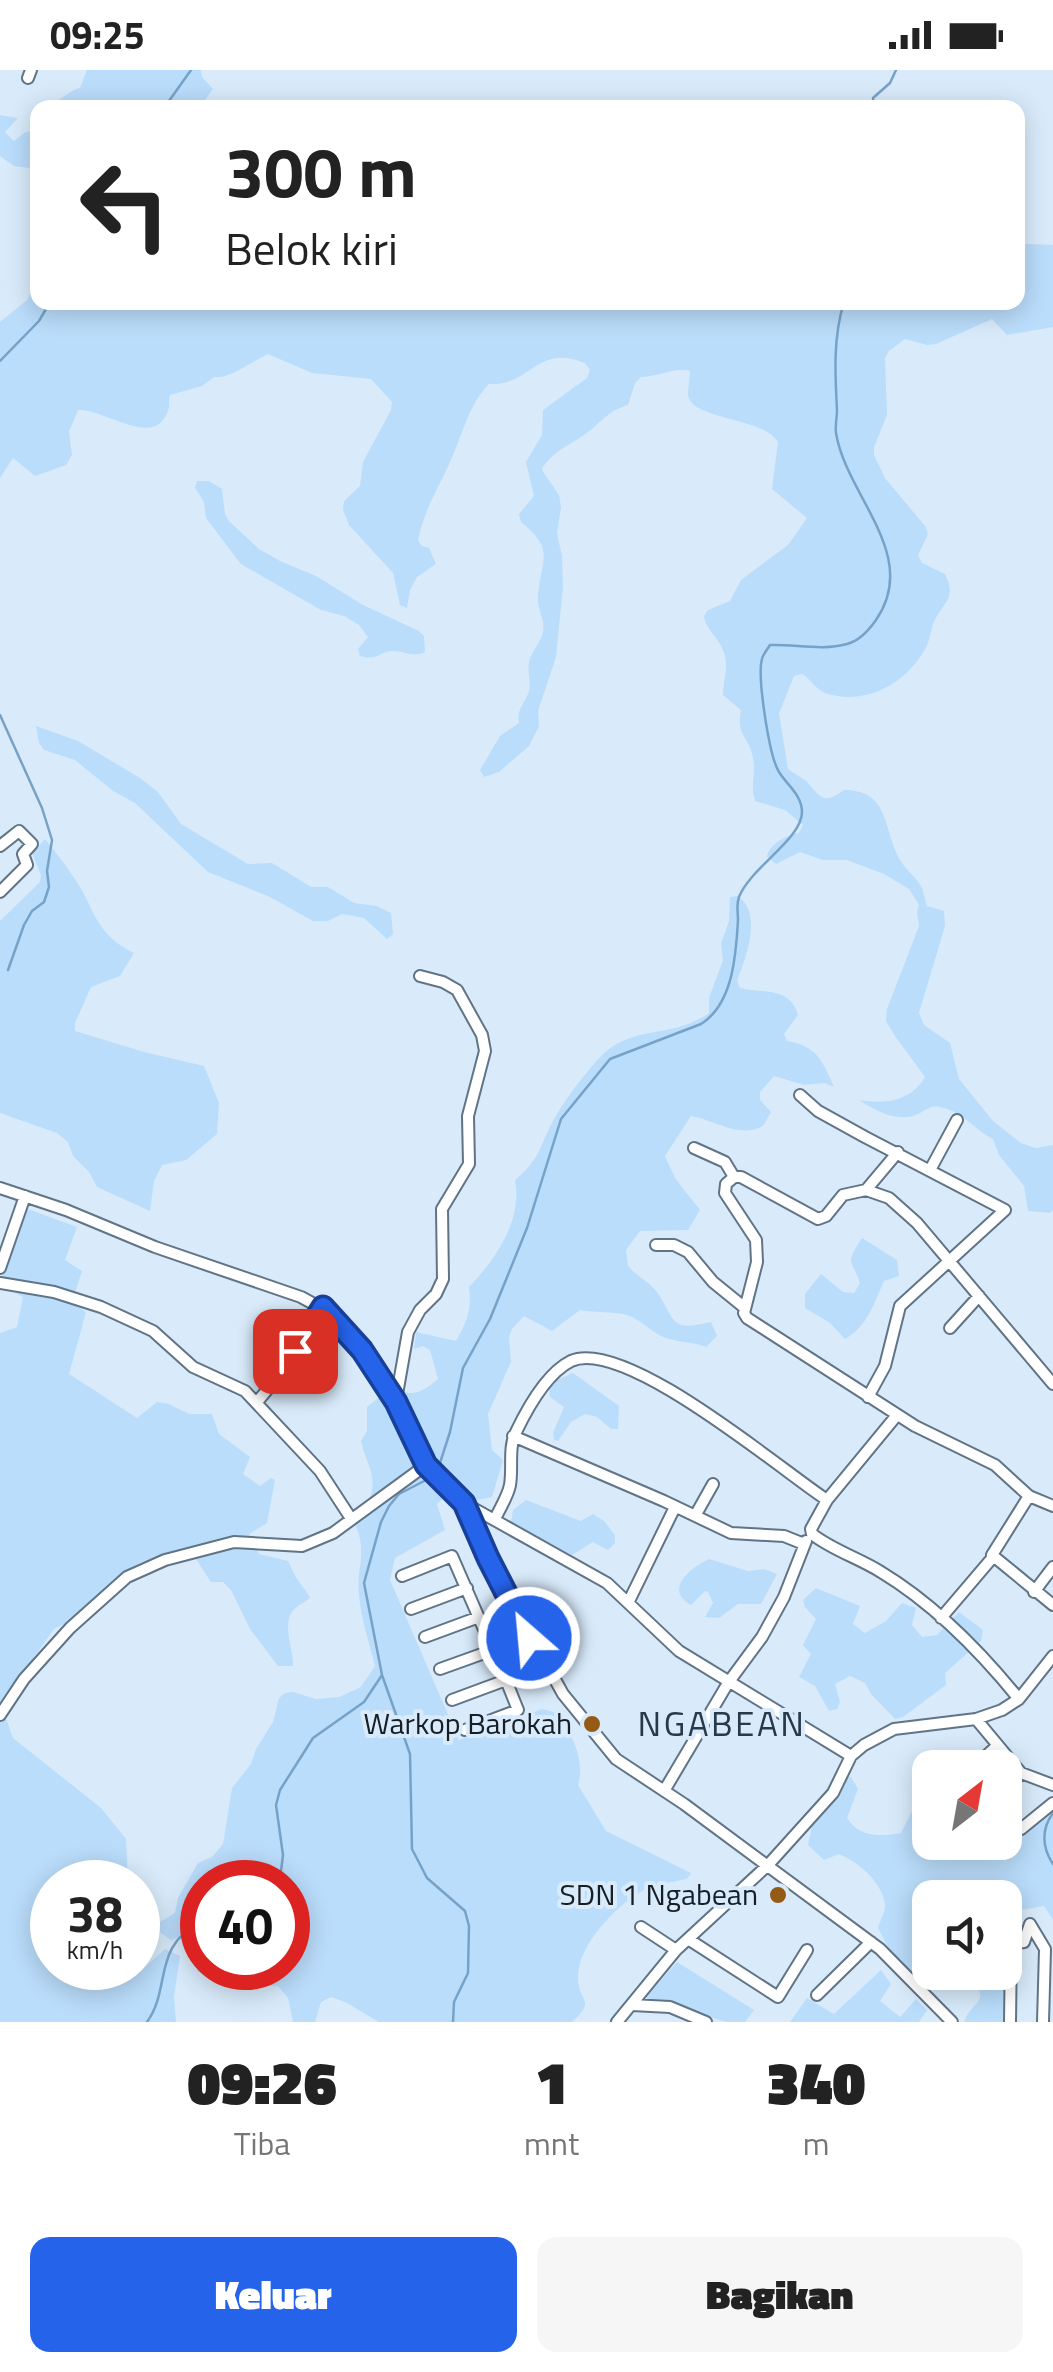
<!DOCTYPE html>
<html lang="id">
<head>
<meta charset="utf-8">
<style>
  :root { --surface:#fff; --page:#f6f6f6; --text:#222; --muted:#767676; --accent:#2563eb }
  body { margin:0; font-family:"Titillium Web",sans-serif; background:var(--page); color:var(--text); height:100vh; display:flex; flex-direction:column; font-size:38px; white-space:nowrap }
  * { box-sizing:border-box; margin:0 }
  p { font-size:32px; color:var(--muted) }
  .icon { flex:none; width:55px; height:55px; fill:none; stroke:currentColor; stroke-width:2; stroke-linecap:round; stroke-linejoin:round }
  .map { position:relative; height:1952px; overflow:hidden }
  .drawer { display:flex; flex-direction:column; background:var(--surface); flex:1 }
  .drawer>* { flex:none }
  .guide { position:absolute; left:30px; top:30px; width:995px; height:210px; border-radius:20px; box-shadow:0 5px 25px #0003; background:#fff; color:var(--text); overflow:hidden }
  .needle { width:65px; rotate:31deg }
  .buttons { position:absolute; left:912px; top:1680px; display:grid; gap:20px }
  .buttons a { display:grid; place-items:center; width:110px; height:110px; border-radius:20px; background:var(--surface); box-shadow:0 5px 25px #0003; font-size:50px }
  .speed { position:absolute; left:30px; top:1790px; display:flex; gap:20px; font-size:50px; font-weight:700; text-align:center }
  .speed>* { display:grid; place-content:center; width:130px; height:130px; border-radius:50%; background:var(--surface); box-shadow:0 5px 25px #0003; line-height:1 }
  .speed small { font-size:25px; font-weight:400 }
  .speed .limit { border:15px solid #d22; background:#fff; color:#111 }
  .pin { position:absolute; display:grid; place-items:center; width:85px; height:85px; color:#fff; margin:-42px; border-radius:20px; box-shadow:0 5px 15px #0006 }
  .me { position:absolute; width:110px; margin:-55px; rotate:333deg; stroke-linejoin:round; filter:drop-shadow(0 0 8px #0008) }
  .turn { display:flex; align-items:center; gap:35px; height:210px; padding:0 30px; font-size:45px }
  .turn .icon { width:130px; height:130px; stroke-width:2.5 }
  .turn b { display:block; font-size:70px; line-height:85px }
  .eta { display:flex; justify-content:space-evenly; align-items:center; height:170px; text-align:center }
  .eta b { font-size:60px; font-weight:800; line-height:70px }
  .action { display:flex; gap:20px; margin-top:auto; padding:20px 30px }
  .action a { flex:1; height:115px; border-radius:20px; background:var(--accent); color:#fff; font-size:40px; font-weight:800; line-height:115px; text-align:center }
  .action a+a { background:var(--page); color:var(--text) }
  .status { display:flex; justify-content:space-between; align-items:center; height:70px; padding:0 50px; background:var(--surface); direction:ltr }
  .status svg { height:28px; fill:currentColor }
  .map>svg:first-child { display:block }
  .green { fill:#baddfb }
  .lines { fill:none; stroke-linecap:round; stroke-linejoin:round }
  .stream { stroke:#77a2c7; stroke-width:2.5 }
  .minor-casing { stroke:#607486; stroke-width:14 }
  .minor { stroke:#fff; stroke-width:10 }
  .route-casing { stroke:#184099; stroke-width:25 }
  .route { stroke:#2563eb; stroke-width:18 }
  .poi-dot { fill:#935b16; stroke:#d9ebfb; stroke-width:4 }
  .labels { text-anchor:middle; stroke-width:8; stroke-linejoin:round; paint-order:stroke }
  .poi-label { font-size:30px; fill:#161e26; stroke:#d9ebfb; text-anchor:end }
  .quarter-label { font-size:35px; letter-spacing:2.5px; fill:#283a4a; stroke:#d9ebfb }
</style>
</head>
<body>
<div class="status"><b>09:25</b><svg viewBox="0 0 49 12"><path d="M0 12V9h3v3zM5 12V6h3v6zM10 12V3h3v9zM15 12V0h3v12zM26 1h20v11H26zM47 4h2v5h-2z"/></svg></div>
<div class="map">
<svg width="1053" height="1952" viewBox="0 0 1053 1952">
  <rect width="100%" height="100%" fill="#d9ebfb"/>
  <path class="green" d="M87,0H201L202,7L213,19L200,37H50L51,33C63,30 69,20 80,18Z
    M0,45L18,48L5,62L14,71L24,63L37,59V99L14,96L0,86Z
    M1027,174L1053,175V257L1007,265L992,249L936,274L927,275L905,269L889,281L885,288L887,345L874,377V385L885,408L925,456L928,464L918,485L922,493L945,504C957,530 944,530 934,552C930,562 930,572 924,581C904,615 864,636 825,623C815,619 811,609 802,604L794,606L779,643L788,699C794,704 804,708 809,714C822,730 826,733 844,720C889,720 883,757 899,788C904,798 913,804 919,813C924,820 924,828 927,836L944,841L945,856L919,943L924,955L950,973L959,1009L993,1051L1021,1073L1036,1078L1053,1075V1140L1050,1143L1028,1141L1024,1116L999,1085L993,1069C974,1060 963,1041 940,1037C930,1035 927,1040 918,1044C898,1053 876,1041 859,1030C886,1034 910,1032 925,1007L895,966L886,951L887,939L919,856L917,841L919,835L909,819L884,804L847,790H823L800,782L776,794L767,787C768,775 788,764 799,763L803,755L785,740L755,731C750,717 756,702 753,688C748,663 736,668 741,640L723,625C723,610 729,598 724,583C720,568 706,561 704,546L708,540L730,531L741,510L788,475L807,448L772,419L778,372C763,347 691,350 688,325C688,318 690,308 690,301C675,297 657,307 641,307L635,313L628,335C609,340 603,351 588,362C571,375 557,378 543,397L542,400L559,425L561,437L557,463L562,486L563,517L556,587L538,641L539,656L529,676L499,702L484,707L480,700L500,666L519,653C517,639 523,636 528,624C532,614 527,603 529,593C530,583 539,575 542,565C547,551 537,541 538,528C540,489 557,481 521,452L519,444L534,426L526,392L542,365L543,340L587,308L590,300L585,293C536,273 532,316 489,314C469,334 462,365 451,390C438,419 425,438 418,470L422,476L429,478L436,494L417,507L410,520L407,538L400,535L393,503L349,455L343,440L344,431L360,416L363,392L391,340L392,332L371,309L312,303L268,284C253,291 227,310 214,307L202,316L170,325C168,330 170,336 168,341C155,380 103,338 78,340L69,362L72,385L66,395L35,406L13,388L0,408V252L27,230L37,211L38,232H740L778,237C789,228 804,232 815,240L820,232H1018V177Z
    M197,411H209L222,419L225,444L229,451L259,479L280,491L316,506L363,535L419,561L424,566L425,582C412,588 405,581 392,581C378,582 378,591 360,586L358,579L368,567L359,555L344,546L321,540L241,494L206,448L204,432L195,418Z
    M36,656L78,671L140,708L158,722L181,754L248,794L272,793L311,817H328L354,833L377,836L391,843L393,864L387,869L364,848L342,844L328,851H313L270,827L208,802L135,733L113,721L75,690L44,680L39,673Z
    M45,769C56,782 81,815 87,830C98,855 109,871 134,883L120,906L91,917L75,953V961L144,982L204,996L219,1033L217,1064L186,1090L162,1095L154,1111L150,1141L97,1117L89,1102L73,1086L68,1072L57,1063L0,1043V851L40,812L41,805L32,783Z
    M738,826C763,844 746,887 737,911L740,918C763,924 790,916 798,945L784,964L787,971C817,976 822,990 834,1017L824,1013L804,1015L774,1006L760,1022V1030L771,1042L763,1056C739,1069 715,1050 691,1046L665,1086L675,1108L700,1140L688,1160L640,1161L626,1180L628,1196C637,1207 652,1213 659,1225C677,1254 671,1261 711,1252L717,1266L706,1277C691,1271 676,1273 661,1266C649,1260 640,1249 627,1245C612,1241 595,1243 580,1240L552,1261L524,1246L512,1259L509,1267L511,1292L488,1344L492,1380L503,1390L492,1427L477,1430L455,1418L437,1434L445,1460L395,1488L390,1510L459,1670L542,1639L554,1642C571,1661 586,1689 578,1715L606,1761L691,1803L687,1809C672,1812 655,1814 642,1821C615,1837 579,1874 578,1906C577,1932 598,1928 572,1952H379L345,1932L331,1927L321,1932L315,1952H293L288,1928L278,1916L225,1915L197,1901L202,1872V1898H288V1812H202V1860H190L186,1865L171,1870L154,1858L155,1855L175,1843L178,1828L198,1793L212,1787L223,1774L232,1718L251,1694L256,1679L273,1652L279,1628L285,1623L293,1622L316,1629L339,1627L361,1617L375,1596C369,1572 361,1549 359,1525C356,1496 368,1483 355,1454L366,1443C367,1434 371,1428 372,1420C375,1401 364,1388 361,1371L367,1361V1337L396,1314C409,1331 424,1321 438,1309L430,1280L423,1276L414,1279L416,1262L456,1271C467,1252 472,1239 469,1217C495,1190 523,1150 515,1110C543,1087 539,1074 556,1046C567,1026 587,1001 603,984C634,955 675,968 709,943V928L723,890L721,874L729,851L730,827Z
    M25,1138L77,1157L65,1190L82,1201L72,1232L86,1242L69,1304L137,1348L157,1332L169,1334L189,1344H212L219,1364L250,1387L243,1404L260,1416L271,1408L275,1410L267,1453L249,1464L259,1484L288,1491L295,1506L310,1527C307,1532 301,1533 297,1537C279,1550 294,1578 293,1596H278L250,1559L231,1520L223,1512H211L188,1477L141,1492L107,1515L79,1546L54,1559L1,1634L13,1668L101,1738L126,1769L128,1812H52V1898H135L141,1901L165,1879L180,1886L174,1927L176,1952H0V1263L17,1257L23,1227L7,1218L2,1206Z
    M862,1168L897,1190L899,1206L884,1211C874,1233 868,1256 845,1269L830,1253L805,1238V1224L821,1204L843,1222L854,1223L860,1213C852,1189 844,1195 862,1168Z
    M573,1303L619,1336L618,1359H611L597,1347L585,1344L571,1352L558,1371L554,1370L553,1363L564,1337L550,1327L549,1319L557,1310Z
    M526,1430L581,1451L593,1444L604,1451L615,1465V1473L608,1480L593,1472L572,1485L511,1452L513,1440Z
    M709,1489L748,1501L764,1499L777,1504L761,1534H738L719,1548L705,1547L713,1533L708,1522L705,1521L691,1535C663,1520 691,1497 709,1489Z
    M816,1518L860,1536L853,1554L865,1563L886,1551L902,1533L916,1538L912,1555L922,1567L937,1565L959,1542L983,1560L981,1571L945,1603L946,1615L903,1647L895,1649L871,1624L865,1613L850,1606L835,1614L840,1632L837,1639L829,1641L815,1616L799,1607L811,1584L803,1575L816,1549L805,1537L803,1530Z
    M851,1707L858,1719L847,1748C859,1767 880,1767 901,1763L912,1741L930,1737V1772H1005V1752L1018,1764L1049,1737L1053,1741V1850L1044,1836L1014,1841L1005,1861V1828H930V1902L943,1903L927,1917L923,1916L893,1887L878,1858C880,1850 886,1842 885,1834C882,1812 858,1792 839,1784L824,1790L808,1775L815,1739L832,1709Z
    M677,1892L754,1940L745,1952H727L649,1930L646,1927Z
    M881,1900L891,1914L880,1931L900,1947L916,1929L927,1940L919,1952H790L807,1928L834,1944Z
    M953,1903H1004L1005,1952H964C971,1930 993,1933 970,1908H958Z"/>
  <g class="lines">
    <path class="stream" d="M164,38L191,0
      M874,38L873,28L890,13L896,0
      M0,291L39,251L50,232
      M0,645L42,738L52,770L47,801L49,817L44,832L32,841L24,855L8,900
      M438,1399L450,1362L463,1298L490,1249L527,1158L561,1049L610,989L701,954C733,934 736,885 738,850C738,842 736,835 739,827C751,797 802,769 802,742C802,725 787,715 779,702C769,686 757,606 762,589C763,584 767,580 770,575C795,574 822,581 847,574C859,571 869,560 876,550C921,485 846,426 836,363C835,356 837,347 837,340C835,304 833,267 844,232
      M430,1408L399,1424L389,1436L381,1452L364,1513L382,1605L410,1684L412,1779L427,1808L465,1841L469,1856L468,1903L454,1932L453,1952
      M1053,1743C1041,1759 1042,1778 1053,1794
      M273,1812L281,1801L283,1785L276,1735L280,1720L313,1668L364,1632L382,1605
      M147,1952C172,1917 151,1877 202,1851"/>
    <defs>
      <path id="minor" d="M28,8L31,0
        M0,776L19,761L32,774L23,784L27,795L0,822
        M800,1025L818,1041L865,1067L1005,1140L900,1236L885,1296L868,1327
        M694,1078L725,1092L734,1107H741L818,1149L826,1146L843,1125L866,1120L889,1128L917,1153L1053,1314
        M930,1100L957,1050
        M734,1107L726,1114L725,1123L756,1170L757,1192L744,1243L747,1248L915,1356L995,1395L1029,1426L1053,1436
        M0,1118L66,1140L155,1177L301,1227L334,1245L362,1280L396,1331L426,1395L463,1433L488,1489L563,1624L616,1689L684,1734L880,1879L952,1952
        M866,1120L898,1082
        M656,1175H674L688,1182L713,1212L745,1238
        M0,1198L25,1126
        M0,1213L54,1222L101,1237L153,1261L193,1297L245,1321L320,1401L350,1447
        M950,1258L979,1226
        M396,1330L408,1262L420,1240L436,1224L443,1209L442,1139L469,1094L468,1046L485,981L482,965L457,920L443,912L420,906
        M257,1332L278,1307L323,1237
        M513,1366L664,1431L731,1463L784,1466L804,1474
        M1029,1426L992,1485L1053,1535
        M827,1430L897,1345
        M464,1433L607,1513L679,1581L851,1686
        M695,1446L713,1414
        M495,1449C500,1438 508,1426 510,1415C513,1398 508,1377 516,1362C527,1339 547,1303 571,1291C625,1267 781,1400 827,1430L811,1459L812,1464C832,1480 859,1488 881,1502C934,1534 980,1581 1019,1629
        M402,1506L452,1486L506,1610L452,1630
        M1034,1522L1053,1497
        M629,1531L675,1437
        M411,1539L467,1518
        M941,1548L993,1487
        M425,1567L479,1547
        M440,1599L529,1567
        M0,1645L24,1609L70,1558L127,1507L165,1490L234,1472L302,1476L333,1463L426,1395
        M976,1649L1021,1703L1053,1715
        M465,1660L518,1640L506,1610
        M973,1698L997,1676
        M1005,1718L1021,1703
        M664,1721L728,1613L762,1567L784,1527L806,1471
        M1021,1759L1053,1733
        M641,1857L676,1880
        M688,1869L778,1927L807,1880
        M817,1925L871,1872
        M632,1935L670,1937L706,1952
        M617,1952L676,1880L768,1795L833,1723L851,1686L864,1675L894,1659L976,1649L1002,1640L1019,1629L1053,1586
        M1010,1952L1011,1874L1024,1872L1030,1854L1045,1879L1043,1952"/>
    </defs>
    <use href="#minor" class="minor-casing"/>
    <use href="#minor" class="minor"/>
  </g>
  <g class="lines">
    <defs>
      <path id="route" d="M295,1281L323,1237L362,1280L396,1332L426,1395L464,1433L488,1488L529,1568"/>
    </defs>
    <use href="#route" class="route-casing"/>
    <use href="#route" class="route"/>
  </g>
  <g class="poi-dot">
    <circle cx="592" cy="1654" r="10"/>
    <circle cx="778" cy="1825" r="10"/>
  </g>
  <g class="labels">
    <g class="poi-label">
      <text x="572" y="1664">Warkop Barokah</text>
      <text x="758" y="1835">SDN 1 Ngabean</text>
    </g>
    <g class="quarter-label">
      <text x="722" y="1666">NGABEAN</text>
    </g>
  </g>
</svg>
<div class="buttons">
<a><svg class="needle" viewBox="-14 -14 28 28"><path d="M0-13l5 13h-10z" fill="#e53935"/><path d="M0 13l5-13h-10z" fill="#767676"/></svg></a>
<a><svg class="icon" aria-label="sound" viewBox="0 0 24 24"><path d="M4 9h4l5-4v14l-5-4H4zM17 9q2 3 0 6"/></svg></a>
</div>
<div class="speed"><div>38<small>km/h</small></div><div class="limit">40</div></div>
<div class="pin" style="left:295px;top:1281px;background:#d93025"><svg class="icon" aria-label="arrive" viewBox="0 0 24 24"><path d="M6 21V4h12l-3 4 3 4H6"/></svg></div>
<svg class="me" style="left:529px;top:1568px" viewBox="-20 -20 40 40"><circle r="17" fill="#2563eb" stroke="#fff" stroke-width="3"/><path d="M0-11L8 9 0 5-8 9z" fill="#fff"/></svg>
<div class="guide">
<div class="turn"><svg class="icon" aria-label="left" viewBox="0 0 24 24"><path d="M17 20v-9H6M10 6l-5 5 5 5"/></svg><div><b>300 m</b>Belok kiri</div></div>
</div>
</div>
<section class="drawer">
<div class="eta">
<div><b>09:26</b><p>Tiba</p></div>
<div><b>1</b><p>mnt</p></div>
<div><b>340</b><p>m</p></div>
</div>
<div class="action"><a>Keluar</a><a>Bagikan</a></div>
</section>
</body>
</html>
